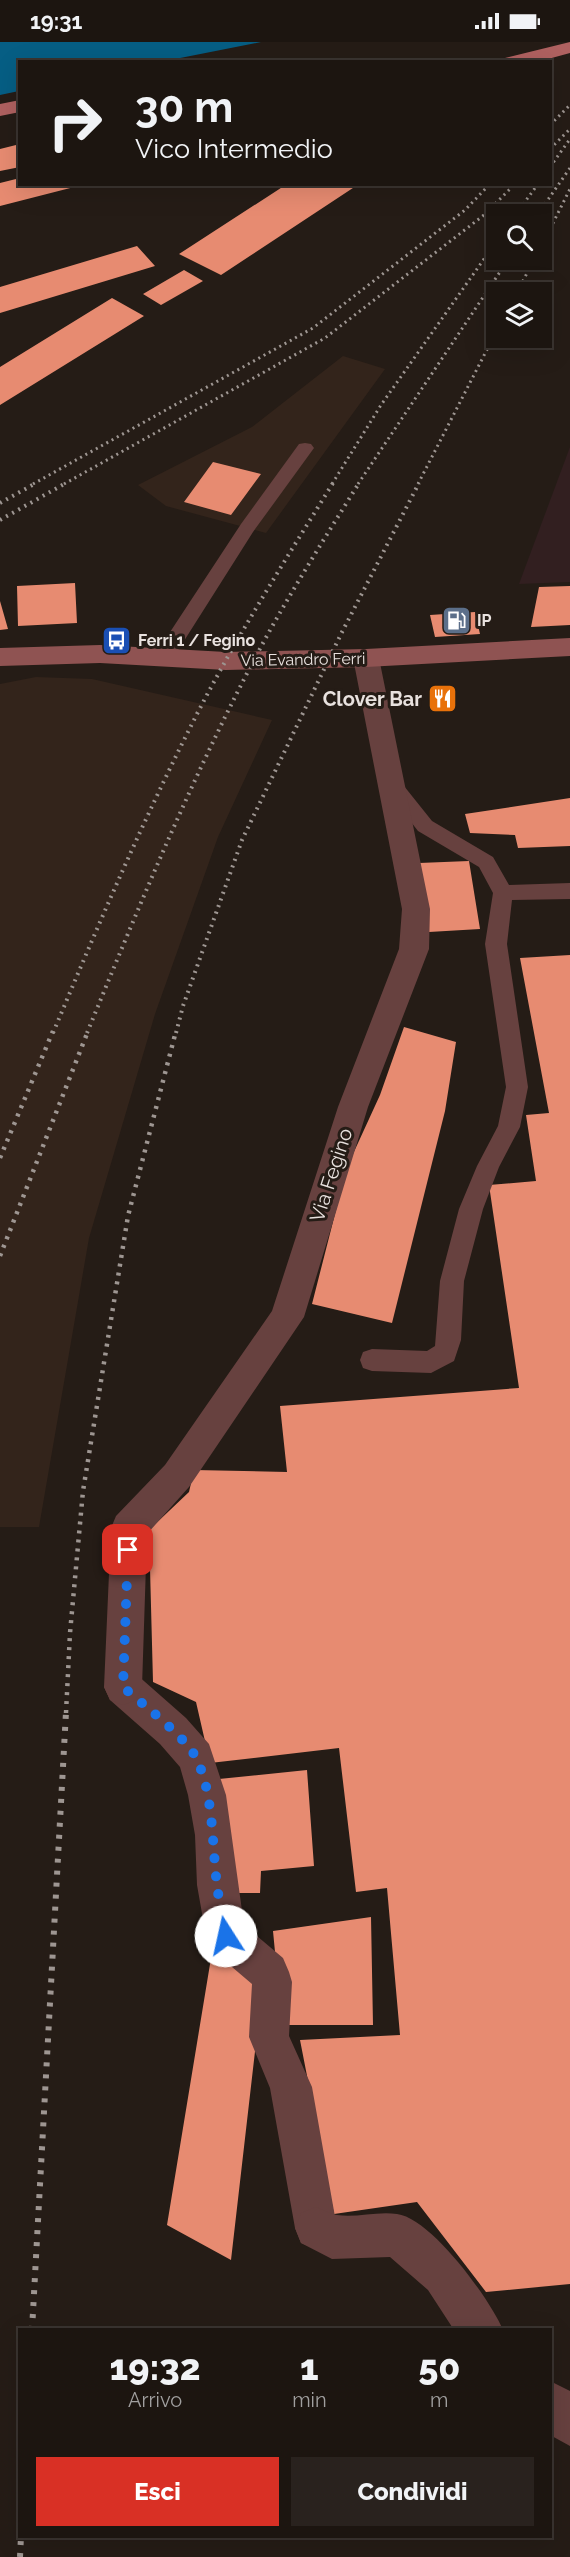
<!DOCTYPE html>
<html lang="it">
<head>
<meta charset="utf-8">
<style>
  :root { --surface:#1c1510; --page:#29221e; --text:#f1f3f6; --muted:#a09f9f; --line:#3a3430; --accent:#d93025 }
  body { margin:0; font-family:Raleway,sans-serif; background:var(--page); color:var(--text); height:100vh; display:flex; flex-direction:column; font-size:22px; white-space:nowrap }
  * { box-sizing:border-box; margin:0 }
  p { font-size:20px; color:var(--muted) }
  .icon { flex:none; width:33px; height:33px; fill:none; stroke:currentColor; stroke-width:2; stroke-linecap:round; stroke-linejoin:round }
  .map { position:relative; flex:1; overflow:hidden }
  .sheet { position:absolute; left:18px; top:2286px; width:534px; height:210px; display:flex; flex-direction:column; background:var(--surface); border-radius:0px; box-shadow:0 6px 24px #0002,0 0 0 2px var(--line) }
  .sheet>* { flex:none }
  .banner { position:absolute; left:18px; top:18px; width:534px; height:126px; border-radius:0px; box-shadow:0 6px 24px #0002,0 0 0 2px var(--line); background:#1c1510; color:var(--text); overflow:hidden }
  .tools { position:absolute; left:486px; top:162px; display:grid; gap:12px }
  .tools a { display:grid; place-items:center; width:66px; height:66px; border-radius:0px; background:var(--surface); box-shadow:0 6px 24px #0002,0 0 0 2px var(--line); font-size:30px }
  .pin { position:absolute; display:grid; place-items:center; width:51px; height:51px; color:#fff; margin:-26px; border-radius:12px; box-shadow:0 3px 9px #0006 }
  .me { position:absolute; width:66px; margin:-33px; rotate:350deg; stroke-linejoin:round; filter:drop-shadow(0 0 4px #0008) }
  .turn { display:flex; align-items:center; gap:21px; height:126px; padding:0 18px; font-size:27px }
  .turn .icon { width:78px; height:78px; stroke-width:2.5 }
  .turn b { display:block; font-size:42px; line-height:51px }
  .eta { display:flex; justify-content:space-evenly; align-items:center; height:102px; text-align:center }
  .eta b { font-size:36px; font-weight:800; line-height:42px }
  .primary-button { display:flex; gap:12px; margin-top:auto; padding:12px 18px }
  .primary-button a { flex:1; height:69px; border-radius:0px; background:var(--accent); color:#fff; font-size:24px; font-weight:800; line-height:69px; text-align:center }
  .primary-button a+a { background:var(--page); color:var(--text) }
  .status { display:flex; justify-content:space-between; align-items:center; height:42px; padding:0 30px; background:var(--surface); direction:ltr }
  .status svg { height:16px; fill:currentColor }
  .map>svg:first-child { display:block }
  .industrial { fill:#321f20 }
  .built { fill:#33241b }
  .water { fill:#065e84 }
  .building { fill:#e78b71 }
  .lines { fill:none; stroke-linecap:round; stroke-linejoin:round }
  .service { fill:#67413f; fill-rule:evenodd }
  .pedestrian { fill:#67413f; fill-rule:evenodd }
  .minor { fill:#67413f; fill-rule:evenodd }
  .secondary { fill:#8f5352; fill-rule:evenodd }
  .primary { fill:#af6160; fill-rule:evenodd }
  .rail-far3 { stroke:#9e9692; stroke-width:3; stroke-dasharray:2 4; stroke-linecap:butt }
  .rail-far2 { stroke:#9e9692; stroke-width:4; stroke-dasharray:2 5; stroke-linecap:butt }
  .rail-far1 { stroke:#9e9692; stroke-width:4.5; stroke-dasharray:3 6; stroke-linecap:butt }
  .rail { stroke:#9e9692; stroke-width:6; stroke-dasharray:4 8; stroke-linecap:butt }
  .route { stroke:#1a73e8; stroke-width:10; stroke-dasharray:0 18 }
  .labels { text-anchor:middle; stroke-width:6; stroke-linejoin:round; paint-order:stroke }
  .far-poi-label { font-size:16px; font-weight:bold; fill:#e9e2df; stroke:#251c16; text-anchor:start }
  .far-street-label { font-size:16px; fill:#e9e2df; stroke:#251c16 }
  .poi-label { font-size:20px; font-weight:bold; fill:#e9e2df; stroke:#251c16; text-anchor:end }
  .street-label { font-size:20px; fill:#e9e2df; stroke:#251c16 }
</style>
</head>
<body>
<div class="status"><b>19:31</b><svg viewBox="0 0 49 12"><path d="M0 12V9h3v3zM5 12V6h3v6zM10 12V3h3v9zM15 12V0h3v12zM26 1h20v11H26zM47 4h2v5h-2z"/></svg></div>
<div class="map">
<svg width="570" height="2515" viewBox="0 0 570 2515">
  <rect width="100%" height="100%" fill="#251c16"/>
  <path class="industrial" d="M570,405V540L519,542Z"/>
  <path class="built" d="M343,314L385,327L266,491L166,464L138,443L252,385Z
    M36,635L92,637L272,678L218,795L155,972L89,1196L39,1485H0V642Z"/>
  <path class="water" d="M0,0H261L165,19L20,20L19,49L0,53Z"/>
  <path class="building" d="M20,102V125L0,129V107Z
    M20,136V142L82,143L0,164V141Z
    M287,142H359L221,233L179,212Z
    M137,204L155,224L0,271V245Z
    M184,228L203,239L161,263L143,252Z
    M112,256L144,274L0,363V325Z
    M213,420L261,432L231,473L184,460Z
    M75,541L77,581L18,584L17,544Z
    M570,544V583L531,585L539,545Z
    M0,559L8,587L0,588Z
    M475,570L480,592L435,595L430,573Z
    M570,756V804L518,806L515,793L470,791L465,772Z
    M469,819L480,887L429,890L419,821Z
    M570,913V2242L486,2250L417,2160L334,2172L300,1998L400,1993L387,1846L356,1850L339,1706L210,1721L196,1660L153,1640L149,1488L189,1450L194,1428L287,1430L280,1364L519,1346L489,1143L536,1139L526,1073L549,1071L520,916Z
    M404,985L456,1000L445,1069L392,1281L312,1262L347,1125L380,1053Z
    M307,1728L314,1824L261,1829L260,1851H229L219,1737Z
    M371,1875L373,1983H282L273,1889Z
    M212,1910L263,1940L231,2218L167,2183Z"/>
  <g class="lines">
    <path class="service" d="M305,401L311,402L314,406L253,490L170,621L163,622L156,621L153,616L241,482L299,402Z
      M389,732L396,734L432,779L493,815L509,843L570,841V857L512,858L507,902L528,1045L520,1085L499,1125L483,1167L464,1239L461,1298L454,1319L431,1331L372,1329L363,1326L360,1318L363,1310L372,1307L427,1309L435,1304L440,1239L459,1167L477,1124L498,1084L506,1045L485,902L493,851L479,825L418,789L379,739L382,734Z"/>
    <path class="pedestrian" d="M123,1627L136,1632L186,1676L209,1702L226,1753L244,1883L283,1916L289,1930L292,1940L289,1994L312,2045L337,2186L331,2201L316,2207L301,2201L295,2186L270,2046L249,1995L252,1942L212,1908L206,1894L197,1843L195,1793L188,1753L180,1725L160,1702L110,1658L104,1645L110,1632Z"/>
    <path class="minor" d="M366,607L375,610L379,616L430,867L429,907L368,1065L304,1275L189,1445L147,1492L142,1645L136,1658L123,1663L110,1658L104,1645L111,1486L116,1474L165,1423L272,1269L338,1065L399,907L402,867L353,616L357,610Z
      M316,2165C322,2167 330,2172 337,2173C356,2176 377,2169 397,2172C431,2176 490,2257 503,2288H454L428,2248L390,2215L332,2217L301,2201L295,2186L301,2171Z
      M550,2339L570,2349V2404L550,2393Z"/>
    <path class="secondary" d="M570,596V614L366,625L226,628L100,621L0,624V606L100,603L226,610L366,607Z"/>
    <path class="primary" d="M570,0V11L537,20H502L505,16Z
      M20,58V70L0,74V62Z"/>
    <path class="rail-far3" d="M550,83L570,63
      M550,107L570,87
      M550,125L570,97
      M516,172L538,142
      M538,172L570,126
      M542,203L570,147
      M517,250L534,218
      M33,442L313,286L465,168L490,142
      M64,442L325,296L484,173L515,142
      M332,442L381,363L496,200
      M358,442L508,218
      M418,442L496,290"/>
    <path class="rail-far2" d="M0,461L36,441
      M0,478L66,441
      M53,991C98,883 144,776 197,672C238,592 286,517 333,441
      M87,991C141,859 196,726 263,601C293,546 326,494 359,441
      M176,991L183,964L242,798L341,592L419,441"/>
    <path class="rail-far1" d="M0,1116L53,989
      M0,1214L88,989
      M66,1671L70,1591L83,1449L128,1174L176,989"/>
    <path class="rail" d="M32,2288L66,1670
      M20,2515L21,2494"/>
  </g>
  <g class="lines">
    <path class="route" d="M128,1508L123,1645C141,1661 187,1696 196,1716C214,1751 212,1805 217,1843C219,1860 223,1877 226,1894"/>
  </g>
  <defs>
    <symbol id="fuel-square" viewBox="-11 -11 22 22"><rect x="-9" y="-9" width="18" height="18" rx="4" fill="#5c6f8a" stroke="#251c16"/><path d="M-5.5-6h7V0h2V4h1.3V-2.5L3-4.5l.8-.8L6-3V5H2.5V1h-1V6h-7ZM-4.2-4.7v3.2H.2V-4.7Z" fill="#fff"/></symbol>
    <symbol id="bus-square" viewBox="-11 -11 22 22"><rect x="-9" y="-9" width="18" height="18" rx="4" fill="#1a4fb4" stroke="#251c16"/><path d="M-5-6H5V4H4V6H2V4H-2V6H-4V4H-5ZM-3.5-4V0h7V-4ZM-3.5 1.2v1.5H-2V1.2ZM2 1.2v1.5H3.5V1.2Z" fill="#fff"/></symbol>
    <symbol id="restaurant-square" viewBox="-11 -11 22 22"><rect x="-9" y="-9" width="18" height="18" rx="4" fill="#e8710a" stroke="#251c16"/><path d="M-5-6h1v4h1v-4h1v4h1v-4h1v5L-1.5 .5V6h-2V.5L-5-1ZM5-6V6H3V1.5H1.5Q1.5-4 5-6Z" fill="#fff"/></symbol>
  </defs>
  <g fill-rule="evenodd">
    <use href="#fuel-square" x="440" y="562" width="33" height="33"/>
    <use href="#bus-square" x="100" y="582" width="33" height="33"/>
    <use href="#restaurant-square" x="426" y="640" width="33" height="33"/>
  </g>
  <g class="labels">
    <g class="far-poi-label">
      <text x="477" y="584">IP</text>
      <text x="138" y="604">Ferri 1 / Fegino</text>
    </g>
    <g class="far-street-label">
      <text transform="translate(303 617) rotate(-1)" y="6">Via Evandro Ferri</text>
    </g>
    <g class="poi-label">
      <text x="422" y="664">Clover Bar</text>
    </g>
    <g class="street-label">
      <text transform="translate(331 1133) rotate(-72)" y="7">Via Fegino</text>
    </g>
  </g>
</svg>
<div class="tools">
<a><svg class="icon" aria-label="search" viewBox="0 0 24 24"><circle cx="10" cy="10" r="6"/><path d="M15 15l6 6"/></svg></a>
<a><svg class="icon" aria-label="layers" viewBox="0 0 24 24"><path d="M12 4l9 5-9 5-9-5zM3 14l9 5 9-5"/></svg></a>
</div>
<div class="pin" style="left:128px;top:1508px;background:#d93025"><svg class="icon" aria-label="arrive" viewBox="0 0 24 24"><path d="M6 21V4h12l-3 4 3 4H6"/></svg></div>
<svg class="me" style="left:226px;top:1894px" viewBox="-20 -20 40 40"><circle r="19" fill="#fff"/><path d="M0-13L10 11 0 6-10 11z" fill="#1a73e8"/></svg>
<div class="banner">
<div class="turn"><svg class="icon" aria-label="right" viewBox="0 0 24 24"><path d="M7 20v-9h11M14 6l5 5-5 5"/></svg><div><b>30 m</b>Vico Intermedio</div></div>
</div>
<section class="sheet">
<div class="eta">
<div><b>19:32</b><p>Arrivo</p></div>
<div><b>1</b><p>min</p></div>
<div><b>50</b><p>m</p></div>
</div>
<div class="primary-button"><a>Esci</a><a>Condividi</a></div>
</section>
</div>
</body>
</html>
